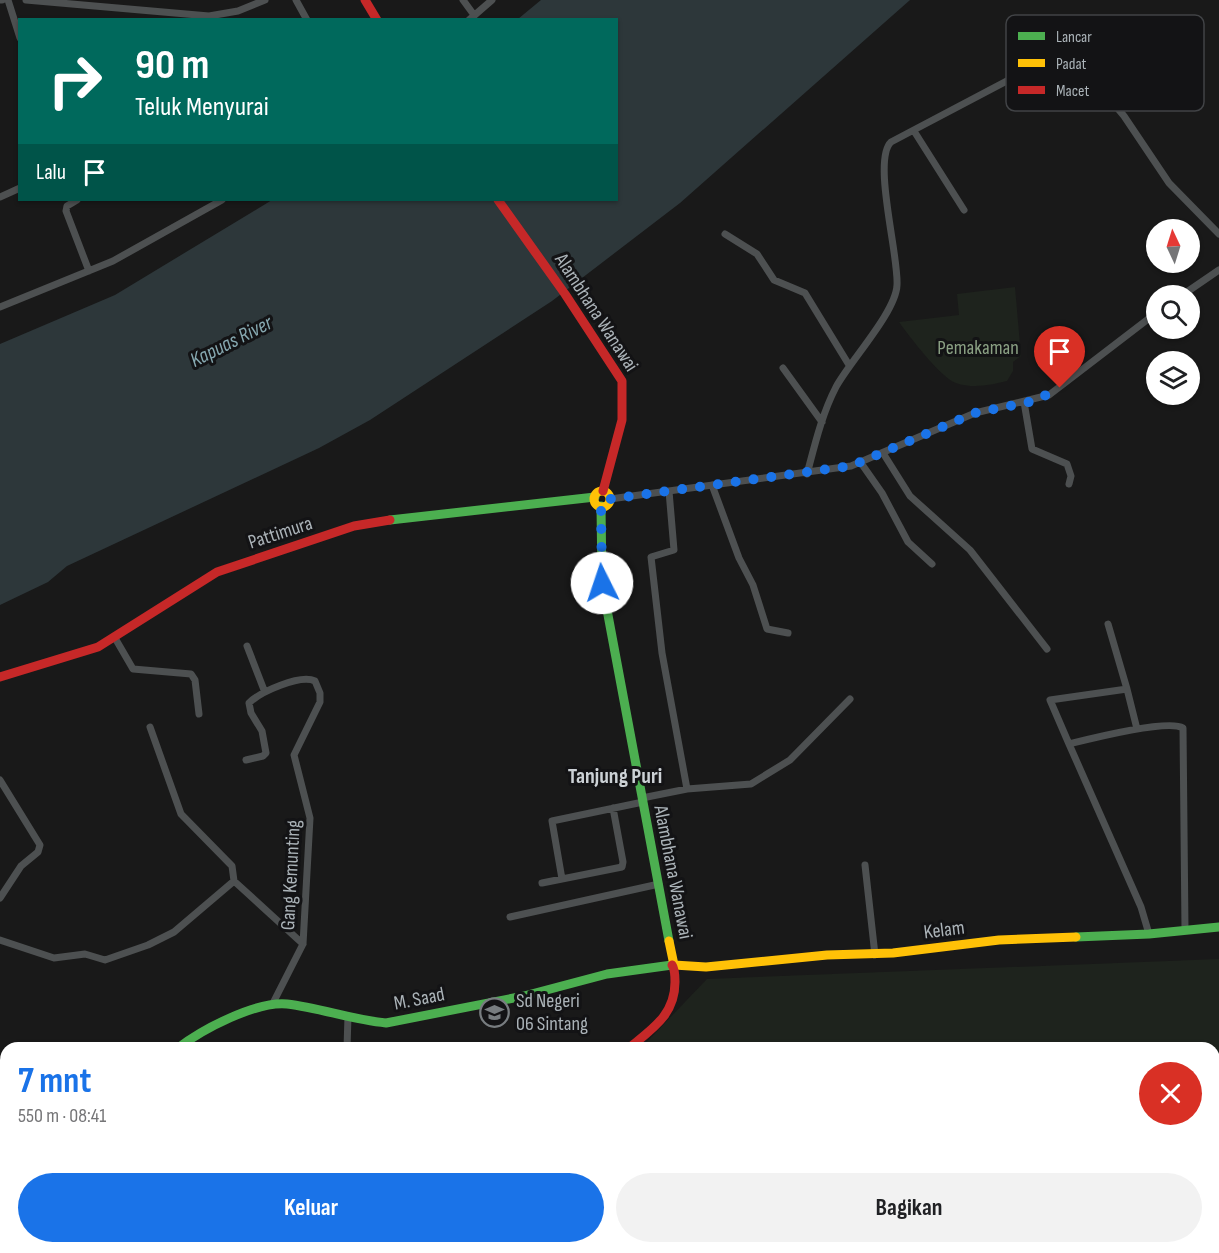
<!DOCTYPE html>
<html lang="id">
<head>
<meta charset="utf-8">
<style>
  :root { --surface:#fff; --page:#f2f2f2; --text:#202124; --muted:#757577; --accent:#1a73e8 }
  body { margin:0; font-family:"Sofia Sans Condensed",sans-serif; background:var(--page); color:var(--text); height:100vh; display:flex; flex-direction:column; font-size:22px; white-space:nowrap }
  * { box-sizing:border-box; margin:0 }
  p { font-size:20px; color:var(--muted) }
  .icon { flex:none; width:33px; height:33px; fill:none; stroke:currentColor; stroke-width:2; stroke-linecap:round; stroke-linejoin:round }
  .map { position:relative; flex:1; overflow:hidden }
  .details { position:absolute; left:0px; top:1042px; width:1220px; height:212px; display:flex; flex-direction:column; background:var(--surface); border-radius:18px 18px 0 0; box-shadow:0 2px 4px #0004 }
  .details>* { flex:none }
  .top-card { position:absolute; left:18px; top:18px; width:600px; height:183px; border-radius:0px; box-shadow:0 2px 4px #0004; background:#00695c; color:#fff; overflow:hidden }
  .needle { width:39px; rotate:356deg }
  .fabs { position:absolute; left:1146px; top:219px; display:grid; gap:12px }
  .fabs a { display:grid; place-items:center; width:54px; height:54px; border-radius:50%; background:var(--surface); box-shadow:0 2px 4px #0004; font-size:30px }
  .pin { position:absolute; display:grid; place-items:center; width:51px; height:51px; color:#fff; margin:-62px -26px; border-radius:50% 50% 50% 0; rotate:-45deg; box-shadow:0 0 6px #0007 }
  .pin .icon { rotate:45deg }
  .me { position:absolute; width:66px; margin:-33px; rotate:356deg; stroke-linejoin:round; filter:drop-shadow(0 0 4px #0008) }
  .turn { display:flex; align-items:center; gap:21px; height:126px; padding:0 18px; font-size:27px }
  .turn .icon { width:78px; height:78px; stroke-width:2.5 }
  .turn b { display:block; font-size:42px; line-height:51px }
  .then { display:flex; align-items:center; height:57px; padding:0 18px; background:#0003; gap:12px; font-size:22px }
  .round { display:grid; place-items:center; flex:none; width:63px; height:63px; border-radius:32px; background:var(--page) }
  .summary { display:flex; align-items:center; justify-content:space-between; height:102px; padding:0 18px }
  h1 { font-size:36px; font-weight:700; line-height:45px; color:var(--accent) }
  .button { display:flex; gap:12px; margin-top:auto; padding:12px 18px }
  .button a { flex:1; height:69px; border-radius:36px; background:var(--accent); color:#fff; font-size:24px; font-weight:700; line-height:69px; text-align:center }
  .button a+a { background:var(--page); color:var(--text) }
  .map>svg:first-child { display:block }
  .green { fill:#1e231d }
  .water { fill:#2d373a }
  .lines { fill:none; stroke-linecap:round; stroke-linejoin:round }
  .street { stroke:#4d5051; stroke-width:7 }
  .fast { stroke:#4caf50; stroke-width:9 }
  .slow { stroke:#ffc107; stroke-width:9 }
  .jam { stroke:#c62828; stroke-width:9 }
  .route { stroke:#1a73e8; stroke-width:10; stroke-dasharray:0 18 }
  .labels { text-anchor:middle; stroke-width:6; stroke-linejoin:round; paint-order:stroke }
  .street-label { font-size:20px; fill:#abb3b8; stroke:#131315 }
  .park-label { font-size:20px; fill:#8ba184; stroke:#131315 }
  .poi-label { font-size:20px; fill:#abb3b8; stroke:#131315; text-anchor:start }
  .water-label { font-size:21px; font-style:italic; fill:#86a8b0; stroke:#131315 }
  .quarter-label { font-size:22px; font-weight:bold; fill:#ccd1d5; stroke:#131315 }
  .key { fill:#131315; stroke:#414346; stroke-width:1.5 }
  .key-label { font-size:16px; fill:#abb3b8 }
</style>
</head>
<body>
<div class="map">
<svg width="1219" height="1253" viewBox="0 0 1219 1253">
  <rect width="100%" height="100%" fill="#191919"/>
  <path class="green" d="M1015,287L1021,356L1013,362V371L1007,381C991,385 973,389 956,383C941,378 909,336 899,322L959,315L957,294Z
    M1219,959V1253H545L546,1248H1214V1048H641L707,979Z
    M6,1226V1248H90L96,1253H0V1229Z"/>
  <path class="water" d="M541,0H910L680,203L552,301L370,420L319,448L67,566L48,582L0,605V344L115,295L272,200H616V20L518,19Z"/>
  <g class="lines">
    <path class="street" d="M0,0H2
      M8,0L20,38
      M26,0L209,16L238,11L265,0
      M296,0L307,20
      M463,0L474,15
      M469,20L492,0
      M914,131L964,210
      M0,197L20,188
      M77,200L67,206L66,211L89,271
      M725,234L757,254L774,280L805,293L849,365
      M1181,296L1219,270
      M0,307L113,261L222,200
      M783,368L822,422
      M1024,402L1032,449L1067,464L1071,476L1069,484
      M883,453L910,496L970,550L1047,649
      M861,463L882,493L908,542L932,564
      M807,474C815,444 822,414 836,387C850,361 896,312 897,285C899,256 872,160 891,142L1018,75L1078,61L1124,116L1169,183L1219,234
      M712,485L739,558L753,585L767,629L788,633
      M669,491L674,550L651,557L662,653L687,789
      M610,499L851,466L975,413L1049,395L1156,313
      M115,638L133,669L191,674L195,680L199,714
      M247,646L264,690
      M1127,689L1137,729
      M150,727L181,814L232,866L234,881L303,944
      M1069,744L1050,700L1127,689L1108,624
      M246,760L263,756L266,753L262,731L251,713L249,703C260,692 300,674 315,681L320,693V702L294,755L310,818L303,944L272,1005
      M0,780L40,845L38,852L21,866L0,898
      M642,798L687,789L751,784L790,760L850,699
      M865,865L875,955
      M562,879L552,821L643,802
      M542,883L622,867L623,862L613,808
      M510,917L659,884
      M1149,934L1141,907L1069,744C1089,739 1168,719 1183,728L1185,929
      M0,940L54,958L85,954L105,960L148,945L174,932L234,881
      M347,1048L348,1016
      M103,1248L110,1253
      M286,1248L292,1253
      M200,1253L204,1248"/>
    <path class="fast" d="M601,506L602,583L669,941
      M390,520L595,497
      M1076,937L1149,934L1219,927
      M178,1048C203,1029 256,1001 287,1004C321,1008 352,1020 386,1023L524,996L607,974L672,965
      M0,1221L6,1219
      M524,1248V1253"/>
    <path class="slow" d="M594 499a8 8 0 1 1 16 0a8 8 0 1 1-16 0Z
      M669,941L674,965L706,967L827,955L893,953L999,940L1076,937"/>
    <path class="jam" d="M365,0L377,20
      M498,200L565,294L622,381V420L603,491
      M0,677L98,647L217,572L354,526L390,520
      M629,1048C652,1029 675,1015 675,982C675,976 675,969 672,965"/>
  </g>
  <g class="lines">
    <path class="route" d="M602,583L601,507L606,506L610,499L851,466L975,413L1034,401L1060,388"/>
  </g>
  <defs>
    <symbol id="school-ring" viewBox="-11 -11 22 22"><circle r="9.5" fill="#131315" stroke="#787d80" stroke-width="1.5"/><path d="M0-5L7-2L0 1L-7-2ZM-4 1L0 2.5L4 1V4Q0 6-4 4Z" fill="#787d80"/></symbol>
  </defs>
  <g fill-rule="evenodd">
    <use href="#school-ring" x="478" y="996" width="33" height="33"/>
  </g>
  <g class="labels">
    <g class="street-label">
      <text transform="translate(597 312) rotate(57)" y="7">Alambhana Wanawai</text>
      <text transform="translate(280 532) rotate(-18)" y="7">Pattimura</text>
      <text transform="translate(674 872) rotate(79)" y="7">Alambhana Wanawai</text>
      <text transform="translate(290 875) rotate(-87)" y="7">Gang Kemunting</text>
      <text transform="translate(944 929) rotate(-7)" y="7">Kelam</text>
      <text transform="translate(419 998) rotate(-11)" y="7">M. Saad</text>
    </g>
    <g class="park-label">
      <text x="978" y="354">Pemakaman</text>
    </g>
    <g class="poi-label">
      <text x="516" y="1007">Sd Negeri<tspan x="516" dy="23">06 Sintang</tspan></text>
    </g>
    <g class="water-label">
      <text transform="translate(231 341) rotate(-27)" y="7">Kapuas River</text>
    </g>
    <g class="quarter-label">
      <text x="615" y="783">Tanjung Puri</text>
    </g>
  </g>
  <rect x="1006" y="15" width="198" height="96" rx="9" class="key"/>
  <rect x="1018" y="32" width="27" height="8" fill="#4caf50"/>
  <rect x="1018" y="59" width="27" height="8" fill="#ffc107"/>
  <rect x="1018" y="86" width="27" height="8" fill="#c62828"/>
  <g class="key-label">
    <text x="1056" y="42">Lancar</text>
    <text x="1056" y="69">Padat</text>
    <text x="1056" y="96">Macet</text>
  </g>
</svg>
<div class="fabs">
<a><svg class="needle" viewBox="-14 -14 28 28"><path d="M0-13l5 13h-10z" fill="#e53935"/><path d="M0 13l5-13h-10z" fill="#757577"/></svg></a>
<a><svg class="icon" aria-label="search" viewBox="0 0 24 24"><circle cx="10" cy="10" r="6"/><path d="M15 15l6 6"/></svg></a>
<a><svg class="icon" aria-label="layers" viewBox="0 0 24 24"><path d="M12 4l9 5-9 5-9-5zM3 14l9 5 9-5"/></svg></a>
</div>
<div class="pin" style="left:1060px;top:388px;background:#d93025"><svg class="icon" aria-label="arrive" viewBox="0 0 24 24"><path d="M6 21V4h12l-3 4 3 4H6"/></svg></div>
<svg class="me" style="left:602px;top:583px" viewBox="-20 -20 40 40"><circle r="19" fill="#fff"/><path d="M0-13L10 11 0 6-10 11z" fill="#1a73e8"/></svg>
<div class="top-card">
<div class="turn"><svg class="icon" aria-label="right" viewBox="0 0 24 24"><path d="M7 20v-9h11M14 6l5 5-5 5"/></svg><div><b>90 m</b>Teluk Menyurai</div></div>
<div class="then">Lalu<svg class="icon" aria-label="arrive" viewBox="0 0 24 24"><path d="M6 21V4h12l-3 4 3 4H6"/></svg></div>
</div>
<section class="details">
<div class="summary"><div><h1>7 mnt</h1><p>550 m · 08:41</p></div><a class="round" style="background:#d93025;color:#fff"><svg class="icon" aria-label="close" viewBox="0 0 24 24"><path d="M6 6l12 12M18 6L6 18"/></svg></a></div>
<div class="button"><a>Keluar</a><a>Bagikan</a></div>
</section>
</div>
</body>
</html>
